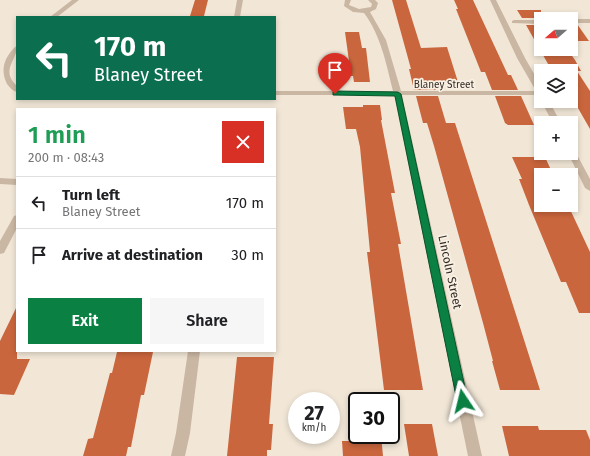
<!DOCTYPE html>
<html lang="en">
<head>
<meta charset="utf-8">
<style>
  :root { --surface:#fff; --page:#f6f6f6; --text:#202124; --muted:#757577; --line:#e0e0e0; --accent:#0b8043 }
  body { margin:0; font-family:"Fira Sans",sans-serif; background:var(--page); color:var(--text); height:100vh; display:flex; flex-direction:column; font-size:15px; white-space:nowrap }
  * { box-sizing:border-box; margin:0 }
  p { font-size:13px; color:var(--muted) }
  .icon { flex:none; width:22px; height:22px; fill:none; stroke:currentColor; stroke-width:2; stroke-linecap:round; stroke-linejoin:round }
  .map { position:relative; flex:1; overflow:hidden }
  .drawer { position:absolute; left:16px; top:108px; width:260px; height:244px; display:flex; flex-direction:column; background:var(--surface); border-radius:0px; box-shadow:0 2px 6px #0003 }
  .drawer>* { flex:none }
  .hud { position:absolute; left:16px; top:16px; width:260px; height:84px; border-radius:0px; box-shadow:0 2px 6px #0003; background:#0b6e4f; color:#fff; overflow:hidden }
  .needle { width:26px; rotate:250deg }
  .buttons { position:absolute; left:534px; top:12px; display:grid; gap:8px }
  .buttons a { display:grid; place-items:center; width:44px; height:44px; border-radius:0px; background:var(--surface); box-shadow:0 2px 6px #0003; font-size:20px }
  .speed { position:absolute; left:288px; top:392px; display:flex; gap:8px; font-size:20px; font-weight:700; text-align:center }
  .speed>* { display:grid; place-content:center; width:52px; height:52px; border-radius:50%; background:var(--surface); box-shadow:0 2px 6px #0003; line-height:1 }
  .speed small { font-size:10px; font-weight:400 }
  .speed .limit { border:2px solid #111; border-radius:6px; background:#fff; color:#111 }
  .pin { position:absolute; display:grid; place-items:center; width:34px; height:34px; color:#fff; margin:-41px -17px; border-radius:50% 50% 50% 0; rotate:-45deg; box-shadow:0 0 4px #0007 }
  .pin .icon { rotate:45deg }
  .me { position:absolute; width:44px; margin:-22px; rotate:350deg; stroke-linejoin:round; filter:drop-shadow(0 0 3px #0008) }
  .turn { display:flex; align-items:center; gap:14px; height:84px; padding:0 12px; font-size:18px }
  .turn .icon { width:52px; height:52px; stroke-width:2.5 }
  .turn b { display:block; font-size:28px; line-height:34px }
  .round { display:grid; place-items:center; flex:none; width:42px; height:42px; border-radius:0px; background:var(--page) }
  .summary { display:flex; align-items:center; justify-content:space-between; height:68px; padding:0 12px }
  h1 { font-size:24px; font-weight:600; line-height:30px; color:#1e9e55 }
  .primary-button { display:flex; gap:8px; margin-top:auto; padding:8px 12px }
  .primary-button a { flex:1; height:46px; border-radius:0px; background:var(--accent); color:#fff; font-size:16px; font-weight:600; line-height:46px; text-align:center }
  .primary-button a+a { background:var(--page); color:var(--text) }
  ul { padding:0; list-style:none }
  li { display:flex; align-items:center; gap:12px; height:52px; padding:0 12px; border-top:1px solid var(--line) }
  li div { flex:1 }
  li b { display:block; font-size:15px }
  li em { font-style:normal }
  .map>svg:first-child { display:block }
  .building { fill:#ca663d }
  .lines { fill:none; stroke-linecap:round; stroke-linejoin:round }
  .minor { fill:#cab7a3; fill-rule:evenodd }
  .route { fill:#0b8043; stroke:#07532c }
  .labels { text-anchor:middle; stroke-width:3.5; stroke-linejoin:round; paint-order:stroke }
  .far-street-label { font-size:10px; fill:#352b25; stroke:#f9f0e4 }
  .street-label { font-size:12px; fill:#352b25; stroke:#f9f0e4 }
</style>
</head>
<body>
<div class="map">
<svg width="590" height="456" viewBox="0 0 590 456">
  <rect width="100%" height="100%" fill="#f2e7d7"/>
  <path class="building" d="M195,0H208L204,16H190Z
    M392,0H406L421,48L447,47L458,82H433L436,90H414L409,69H411Z
    M454,0H473L508,75H511L518,90H492L485,72H481L456,9H458Z
    M517,10H541V18H522Z
    M571,24H577L589,41H571Z
    M526,25H541V49H567L575,60L581,71H577L590,91V129L571,96V71H552Z
    M345,32H359L362,48H366L370,82H354L353,76H351Z
    M416,96H438L446,123H455L540,390H500L492,361H493L483,323L434,146L427,123H423Z
    M495,96H521L534,125H508L505,123Z
    M363,105H380L382,120H381L395,193H391L401,244H398L423,390H384L367,252H370L360,147L356,129H346L343,107H363Z
    M512,157H545L551,170H541V205H568L590,252V313H579L566,282H561L529,205L519,179H522Z
    M17,306V359H30L14,395L0,394V341Z
    M117,352H153L144,395H141L131,447H128L126,456H83L88,439L93,438L110,373H112Z
    M237,357H274L269,424H273L271,450H267V456H227Z
    M404,424H432L438,456H409Z
    M502,426H538L539,430H586L590,440V456H509Z
    M351,435H381L383,456H343L342,441H351Z"/>
  <g class="lines">
    <path class="minor" d="M72,0H79L57,17H50Z
      M237,0H243L240,17H234Z
      M345,0H351L349,5L359,9L371,7L372,4L368,0H375L378,3L376,9L370,12L386,40L401,91H536L517,58L490,0H496L525,58L541,86V95H402L482,456H468L394,95H275V91H393C386,63 381,36 364,13L353,12L344,6Z
      M571,19H590V23H571Z
      M514,20H541V24L512,23V21Z
      M17,46C17,61 0,70 17,86V92C13,91 10,88 7,84C0,70 4,58 15,47Z
      M541,101H549L561,123H553Z
      M571,148L575,151L590,179V191L585,188L568,153H571Z
      M0,178L17,179V185L0,184Z
      M17,215V228L4,253L0,254V241L14,216Z
      M188,351H200L190,433L185,456H171L176,433Z"/>
  </g>
  <path class="route" d="M335,91L398,92L401,94L468,401L467,405L463,406L458,405L457,401L395,96L333,95V92Z"/>
  <g class="labels">
    <g class="far-street-label">
      <text x="444" y="88">Blaney Street</text>
    </g>
    <g class="street-label">
      <text transform="translate(450 272) rotate(78)" y="4">Lincoln Street</text>
    </g>
  </g>
</svg>
<div class="buttons">
<a><svg class="needle" viewBox="-14 -14 28 28"><path d="M0-13l5 13h-10z" fill="#e53935"/><path d="M0 13l5-13h-10z" fill="#757577"/></svg></a>
<a><svg class="icon" aria-label="layers" viewBox="0 0 24 24"><path d="M12 4l9 5-9 5-9-5zM3 14l9 5 9-5"/></svg></a>
<a>+</a>
<a>−</a>
</div>
<div class="speed"><div>27<small>km/h</small></div><div class="limit">30</div></div>
<div class="pin" style="left:335px;top:94px;background:#d93025"><svg class="icon" aria-label="arrive" viewBox="0 0 24 24"><path d="M6 21V4h12l-3 4 3 4H6"/></svg></div>
<svg class="me" style="left:463px;top:401px" viewBox="-20 -20 40 40"><path d="M0-17L14 15 0 8-14 15z" fill="#0b8043" stroke="#fff" stroke-width="4"/></svg>
<div class="hud">
<div class="turn"><svg class="icon" aria-label="left" viewBox="0 0 24 24"><path d="M17 20v-9H6M10 6l-5 5 5 5"/></svg><div><b>170 m</b>Blaney Street</div></div>
</div>
<section class="drawer">
<div class="summary"><div><h1>1 min</h1><p>200 m · 08:43</p></div><a class="round" style="background:#d93025;color:#fff"><svg class="icon" aria-label="close" viewBox="0 0 24 24"><path d="M6 6l12 12M18 6L6 18"/></svg></a></div>
<ul>
<li><svg class="icon" aria-label="left" viewBox="0 0 24 24"><path d="M17 20v-9H6M10 6l-5 5 5 5"/></svg><div><b>Turn left</b><p>Blaney Street</p></div><em>170 m</em></li>
<li><svg class="icon" aria-label="arrive" viewBox="0 0 24 24"><path d="M6 21V4h12l-3 4 3 4H6"/></svg><div><b>Arrive at destination</b></div><em>30 m</em></li>
</ul>
<div class="primary-button"><a>Exit</a><a>Share</a></div>
</section>
</div>
</body>
</html>
